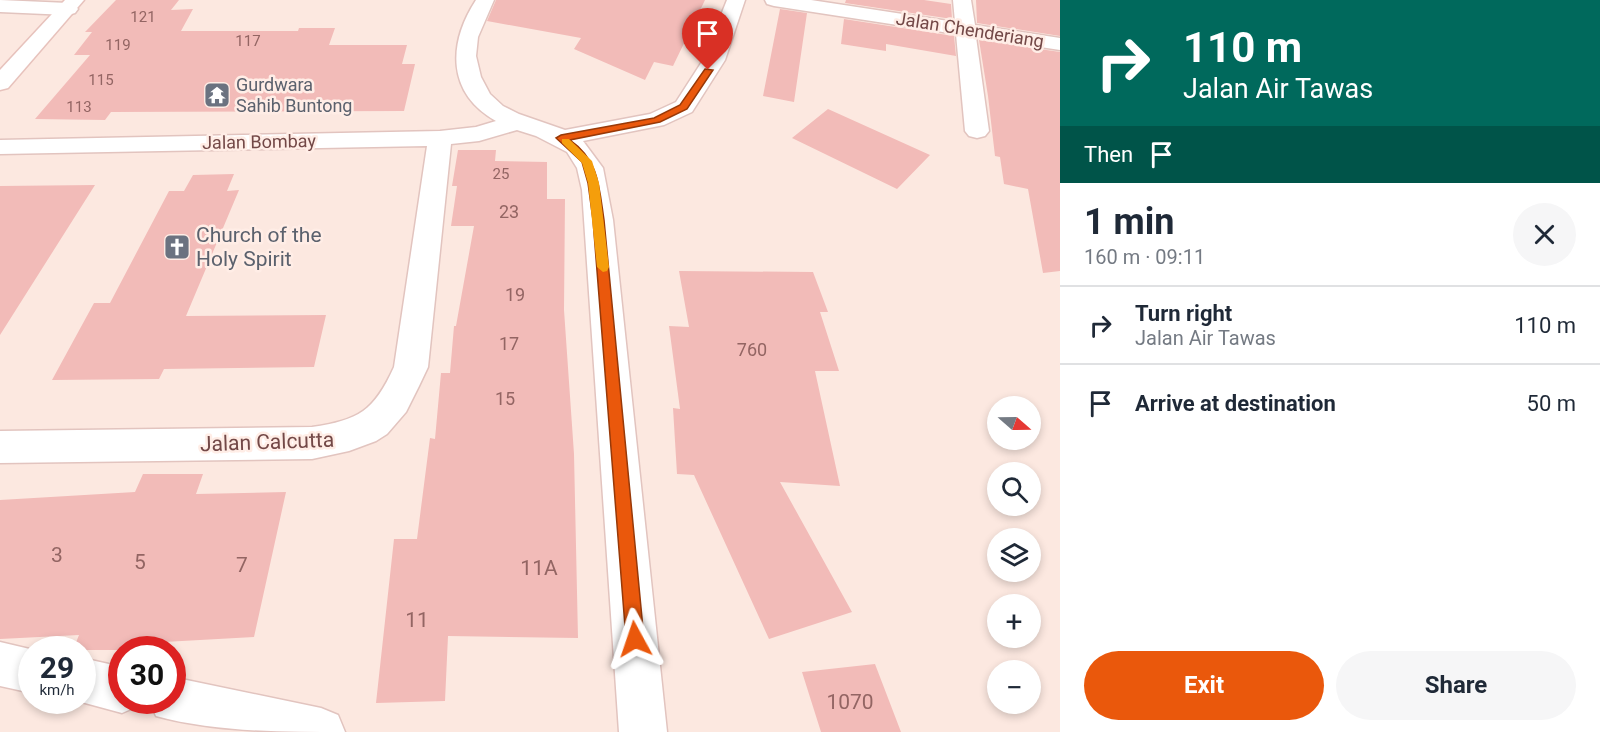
<!DOCTYPE html>
<html lang="en">
<head>
<meta charset="utf-8">
<style>
  :root { --surface:#fff; --page:#f6f6f7; --text:#1f2937; --muted:#747a83; --line:#e0e1e3; --accent:#ea580c }
  body { margin:0; font-family:Roboto,sans-serif; background:var(--page); color:var(--text); height:100vh; display:flex; flex-direction:column; font-size:22px; white-space:nowrap }
  * { box-sizing:border-box; margin:0 }
  p { font-size:20px; color:var(--muted) }
  .icon { flex:none; width:33px; height:33px; fill:none; stroke:currentColor; stroke-width:2; stroke-linecap:round; stroke-linejoin:round }
  .map { position:relative; flex:1; overflow:hidden }
  .sheet { display:flex; flex-direction:column; background:var(--surface); width:540px }
  .sheet>* { flex:none }
  .hud { background:#00695c; color:#fff; overflow:hidden }
  .needle { width:39px; rotate:110deg }
  .buttons { position:absolute; left:987px; top:396px; display:grid; gap:12px }
  .buttons a { display:grid; place-items:center; width:54px; height:54px; border-radius:50%; background:var(--surface); box-shadow:0 3px 9px #0003; font-size:30px }
  .speed { position:absolute; left:18px; top:636px; display:flex; gap:12px; font-size:30px; font-weight:700; text-align:center }
  .speed>* { display:grid; place-content:center; width:78px; height:78px; border-radius:50%; background:var(--surface); box-shadow:0 3px 9px #0003; line-height:1 }
  .speed small { font-size:15px; font-weight:400 }
  .speed .limit { border:9px solid #d22; background:#fff; color:#111 }
  .pin { position:absolute; display:grid; place-items:center; width:51px; height:51px; color:#fff; margin:-62px -26px; border-radius:50% 50% 50% 0; rotate:-45deg; box-shadow:0 0 6px #0007 }
  .pin .icon { rotate:45deg }
  .me { position:absolute; width:66px; margin:-33px; rotate:355deg; stroke-linejoin:round; filter:drop-shadow(0 0 4px #0008) }
  .turn { display:flex; align-items:center; gap:21px; height:126px; padding:0 24px; font-size:27px }
  .turn .icon { width:78px; height:78px; stroke-width:2.5 }
  .turn b { display:block; font-size:42px; line-height:51px }
  .then { display:flex; align-items:center; height:57px; padding:0 24px; background:#0003; gap:12px; font-size:22px }
  .round { display:grid; place-items:center; flex:none; width:63px; height:63px; border-radius:32px; background:var(--page) }
  .headline { display:flex; align-items:center; justify-content:space-between; height:102px; padding:0 24px }
  h1 { font-size:36px; font-weight:700; line-height:45px }
  .action { display:flex; gap:12px; margin-top:auto; padding:12px 24px }
  .action a { flex:1; height:69px; border-radius:36px; background:var(--accent); color:#fff; font-size:24px; font-weight:700; line-height:69px; text-align:center }
  .action a+a { background:var(--page); color:var(--text) }
  ul { padding:0; list-style:none }
  li { display:flex; align-items:center; gap:18px; height:78px; padding:0 24px; border-top:2px solid var(--line) }
  li div { flex:1 }
  li b { display:block; font-size:22px }
  li em { font-style:normal }
  main { display:flex; flex:1; min-height:0 }
  .map>svg:first-child { display:block }
  .building { fill:#f2bbb8 }
  .lines { fill:none; stroke-linecap:round; stroke-linejoin:round }
  .minor-casing { stroke:#e2c4bf; stroke-width:3 }
  .secondary-casing { stroke:#e7c2bc; stroke-width:3 }
  .minor { fill:#fff; fill-rule:evenodd }
  .secondary { fill:#fff; fill-rule:evenodd }
  .route { fill:#ea580c; stroke:#983908; stroke-width:1.5 }
  .slow { fill:#f59e0b }
  .labels { text-anchor:middle; stroke-width:5; stroke-linejoin:round; paint-order:stroke }
  .far-number-label { font-size:15px; fill:#936563 }
  .far-street-label { font-size:18px; fill:#734847; stroke:#ffede6 }
  .far-worship-label { font-size:18px; fill:#5b616d; stroke:#ffede6; text-anchor:start }
  .number-label { font-size:18px; fill:#936563 }
  .worship-label { font-size:21px; fill:#5b616d; stroke:#ffede6; text-anchor:start }
  .street-label { font-size:21px; fill:#734847; stroke:#ffede6 }
  .near-number-label { font-size:21px; fill:#936563 }
</style>
</head>
<body>
<main>
<div class="map">
<svg width="1060" height="732" viewBox="0 0 1060 732">
  <rect width="100%" height="100%" fill="#fce8e0"/>
  <path class="building" d="M116,0H179L171,10L193,9L181,31H298L299,28H335L329,45H407L402,64H415L404,111L111,112L105,120L35,119L90,55H74L92,32H85Z
    M496,0H705L673,66L654,62L645,80L574,49L581,38L487,21Z
    M846,0H924L951,4L952,19L845,3Z
    M976,0H1060V36L977,23Z
    M780,9L807,13L794,102L763,96Z
    M844,19L954,36L956,56L886,44V51L841,44Z
    M979,40L1060,52V271L1043,273L1028,189L1004,184L1000,157L995,156L988,96Z
    M828,109L930,155L897,189L792,138Z
    M458,150H496L495,161L547,162V199H565L564,310L574,454L578,638L448,636L445,701L376,703L394,539H417L430,438L435,439L441,373H450L454,326H456L474,226H451L457,186H452Z
    M234,174L227,191L239,190L186,316L326,315L314,367L164,369L159,379L52,380L94,303H110L169,191H184L193,175Z
    M95,185L0,335V186Z
    M679,271L813,272L828,312H820L839,371H815L840,486L780,482L852,612L769,639L694,475L677,474L673,408L680,409L669,326L689,327Z
    M143,474H203L196,494L286,492L254,637L146,643L144,650H73L79,635L0,639V500L135,492Z
    M875,664L901,732H821L802,672Z"/>
  <g class="lines">
    <defs>
      <path id="minor" d="M0,0L68,3L75,5L78,9L75,13L68,15L0,12Z
        M476,0H494L478,37L476,56L481,77L490,94L503,106L519,114L565,130L650,114L676,102L703,60L727,0H745L725,60L692,112L664,125L583,141L603,168L613,220L667,732H619L582,190L577,168L567,152L536,136L517,130L479,141L451,144L428,367L419,386L406,412L387,434L376,441L349,451L312,459L0,463V431L312,427C359,420 374,411 394,367L427,146L0,154V140L440,131L476,127L496,121C446,93 448,43 476,0Z
        M765,0H811L955,22L953,0H971L975,25L1060,38V50L976,37L989,131L985,136L977,138L969,136L965,131L956,34L774,6L767,4Z
        M0,642L34,650H32V693L0,686Z
        M82,658L122,667V700H140L138,706L122,713L74,700H82Z
        M172,677L321,708L338,715L345,732C282,732 214,732 156,716L149,700H172Z"/>
      <path id="secondary" d="M65,0H84L8,88L0,90V70Z"/>
    </defs>
    <use href="#minor" class="minor-casing"/>
    <use href="#secondary" class="secondary-casing"/>
    <use href="#minor" class="minor"/>
    <use href="#secondary" class="secondary"/>
  </g>
  <path class="route" d="M705,69L713,70L687,109L660,122L570,140C599,160 599,187 604,220L644,639L642,645L635,648L629,645L626,639L593,220L588,183L582,162L556,138L561,135L654,118L680,105Z"/>
  <path class="slow" d="M562,139H569L592,161L599,183L609,267L607,271L603,272L597,267L588,183L582,163L562,143Z"/>
  <defs>
    <symbol id="temple-square" viewBox="-11 -11 22 22"><rect x="-9" y="-9" width="18" height="18" rx="4" fill="#6b7280" stroke="#ffede6"/><path d="M0-6L5-2H3V0L6.5 2.5H4V6H1.5V3h-3V6H-4V2.5H-6.5L-3 0V-2H-5Z" fill="#fff"/></symbol>
    <symbol id="church-square" viewBox="-11 -11 22 22"><rect x="-9" y="-9" width="18" height="18" rx="4" fill="#6b7280" stroke="#ffede6"/><path d="M-1.2-6h2.4v3.5h3.3v2.4h-3.3V6h-2.4V-.1h-3.3v-2.4h3.3Z" fill="#fff"/></symbol>
  </defs>
  <g fill-rule="evenodd">
    <use href="#temple-square" x="202" y="80" width="30" height="30"/>
    <use href="#church-square" x="162" y="232" width="30" height="30"/>
  </g>
  <g class="labels">
    <g class="far-number-label">
      <text x="143" y="22">121</text>
      <text x="248" y="46">117</text>
      <text x="118" y="50">119</text>
      <text x="101" y="85">115</text>
      <text x="79" y="112">113</text>
      <text x="501" y="179">25</text>
    </g>
    <g class="far-street-label">
      <text transform="translate(970 30) rotate(9)" y="6">Jalan Chenderiang</text>
      <text transform="translate(259 142) rotate(-1)" y="6">Jalan Bombay</text>
    </g>
    <g class="far-worship-label">
      <text x="236" y="91">Gurdwara<tspan x="236" dy="21">Sahib Buntong</tspan></text>
    </g>
    <g class="number-label">
      <text x="509" y="218">23</text>
      <text x="515" y="301">19</text>
      <text x="509" y="350">17</text>
      <text x="752" y="356">760</text>
      <text x="505" y="405">15</text>
    </g>
    <g class="worship-label">
      <text x="196" y="242">Church of the<tspan x="196" dy="24">Holy Spirit</tspan></text>
    </g>
    <g class="street-label">
      <text transform="translate(267 442) rotate(-2)" y="7">Jalan Calcutta</text>
    </g>
    <g class="near-number-label">
      <text x="57" y="562">3</text>
      <text x="140" y="569">5</text>
      <text x="242" y="572">7</text>
      <text x="539" y="575">11A</text>
      <text x="417" y="627">11</text>
      <text x="850" y="709">1070</text>
    </g>
  </g>
</svg>
<div class="buttons">
<a><svg class="needle" viewBox="-14 -14 28 28"><path d="M0-13l5 13h-10z" fill="#e53935"/><path d="M0 13l5-13h-10z" fill="#747a83"/></svg></a>
<a><svg class="icon" aria-label="search" viewBox="0 0 24 24"><circle cx="10" cy="10" r="6"/><path d="M15 15l6 6"/></svg></a>
<a><svg class="icon" aria-label="layers" viewBox="0 0 24 24"><path d="M12 4l9 5-9 5-9-5zM3 14l9 5 9-5"/></svg></a>
<a>+</a>
<a>−</a>
</div>
<div class="speed"><div>29<small>km/h</small></div><div class="limit">30</div></div>
<div class="pin" style="left:708px;top:70px;background:#d93025"><svg class="icon" aria-label="arrive" viewBox="0 0 24 24"><path d="M6 21V4h12l-3 4 3 4H6"/></svg></div>
<svg class="me" style="left:635px;top:639px" viewBox="-20 -20 40 40"><path d="M0-17L14 15 0 8-14 15z" fill="#ea580c" stroke="#fff" stroke-width="4"/></svg>
</div>
<section class="sheet">
<div class="hud">
<div class="turn"><svg class="icon" aria-label="right" viewBox="0 0 24 24"><path d="M7 20v-9h11M14 6l5 5-5 5"/></svg><div><b>110 m</b>Jalan Air Tawas</div></div>
<div class="then">Then<svg class="icon" aria-label="arrive" viewBox="0 0 24 24"><path d="M6 21V4h12l-3 4 3 4H6"/></svg></div>
</div>
<div class="headline"><div><h1>1 min</h1><p>160 m · 09:11</p></div><a class="round"><svg class="icon" aria-label="close" viewBox="0 0 24 24"><path d="M6 6l12 12M18 6L6 18"/></svg></a></div>
<ul>
<li><svg class="icon" aria-label="right" viewBox="0 0 24 24"><path d="M7 20v-9h11M14 6l5 5-5 5"/></svg><div><b>Turn right</b><p>Jalan Air Tawas</p></div><em>110 m</em></li>
<li><svg class="icon" aria-label="arrive" viewBox="0 0 24 24"><path d="M6 21V4h12l-3 4 3 4H6"/></svg><div><b>Arrive at destination</b></div><em>50 m</em></li>
</ul>
<div class="action"><a>Exit</a><a>Share</a></div>
</section>
</main>
</body>
</html>
